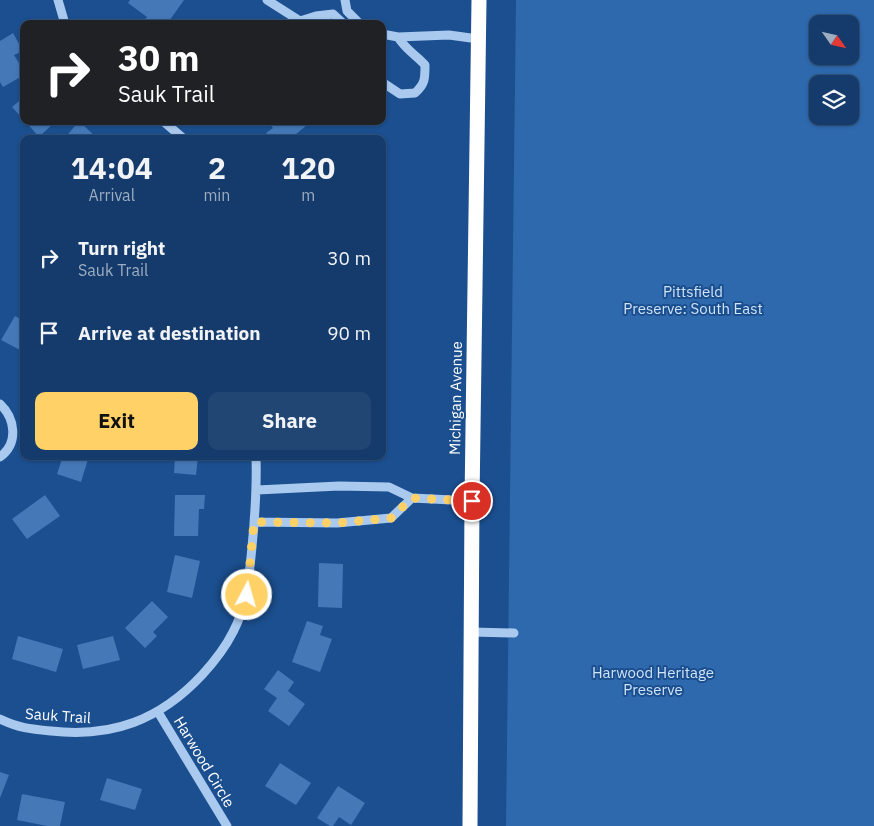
<!DOCTYPE html>
<html lang="en">
<head>
<meta charset="utf-8">
<style>
  :root { --surface:#143b6b; --page:#214673; --text:#f1f3f6; --muted:#9dadc1; --line:#33557e; --accent:#ffd166 }
  body { margin:0; font-family:"IBM Plex Sans",sans-serif; background:var(--page); color:var(--text); height:100vh; display:flex; flex-direction:column; font-size:19px; white-space:nowrap }
  * { box-sizing:border-box; margin:0 }
  p { font-size:16px; color:var(--muted) }
  .icon { flex:none; width:28px; height:28px; fill:none; stroke:currentColor; stroke-width:2; stroke-linecap:round; stroke-linejoin:round }
  .map { position:relative; flex:1; overflow:hidden }
  .drawer { position:absolute; left:20px; top:135px; width:366px; height:325px; display:flex; flex-direction:column; background:var(--surface); border-radius:10px; box-shadow:0 1px 4px #0004,0 0 0 1px var(--line) }
  .drawer>* { flex:none }
  .top-card { position:absolute; left:20px; top:20px; width:366px; height:105px; border-radius:10px; box-shadow:0 1px 4px #0004,0 0 0 1px var(--line); background:#202124; color:#fff; overflow:hidden }
  .needle { width:32px; rotate:124deg }
  .controls { position:absolute; left:809px; top:15px; display:grid; gap:10px }
  .controls a { display:grid; place-items:center; width:50px; height:50px; border-radius:10px; background:var(--surface); box-shadow:0 1px 4px #0004,0 0 0 1px var(--line); font-size:25px }
  .pin { position:absolute; display:grid; place-items:center; width:42px; height:42px; color:#fff; margin:-21px; border:2px solid #fff; border-radius:50%; box-shadow:0 1px 5px #0007 }
  .me { position:absolute; width:55px; margin:-28px; rotate:6deg; stroke-linejoin:round; filter:drop-shadow(0 0 4px #0008) }
  .turn { display:flex; align-items:center; gap:18px; height:105px; padding:0 15px; font-size:22px }
  .turn .icon { width:65px; height:65px; stroke-width:2.5 }
  .turn b { display:block; font-size:35px; line-height:42px }
  .eta { display:flex; justify-content:space-evenly; align-items:center; height:85px; text-align:center }
  .eta b { font-size:30px; font-weight:800; line-height:35px }
  .cta { display:flex; gap:10px; margin-top:auto; padding:10px 15px }
  .cta a { flex:1; height:58px; border-radius:10px; background:var(--accent); color:#111; font-size:20px; font-weight:800; line-height:58px; text-align:center }
  .cta a+a { background:var(--page); color:var(--text) }
  ul { padding:0; list-style:none }
  li { display:flex; align-items:center; gap:15px; height:75px; padding:0 15px }
  li div { flex:1 }
  li b { display:block; font-size:19px }
  li em { font-style:normal }
  .map>svg:first-child { display:block }
  .green { fill:#2e69ad; fill-rule:evenodd }
  .building { fill:#4478b7 }
  .lines { fill:none; stroke-linecap:round; stroke-linejoin:round }
  .minor { stroke:#a9c9ee; stroke-width:9 }
  .highway { stroke:#fff; stroke-width:15 }
  .route { stroke:#ffd166; stroke-width:9; stroke-dasharray:0 16.2 }
  .labels { text-anchor:middle; stroke-width:4; stroke-linejoin:round; paint-order:stroke }
  .park-label { font-size:15px; fill:#cfe3fa; stroke:#1b4f8f }
  .street-label { font-size:15px; fill:#fff; stroke:#1b4f8f }
</style>
</head>
<body>
<div class="map">
<svg width="874" height="826" viewBox="0 0 874 826">
  <rect width="100%" height="100%" fill="#1b4f8f"/>
  <path class="green" d="M516,0H874V826H506ZM818,24H850V56H818ZM818,84H850V116H818Z"/>
  <path class="building" d="M130,0H184L167,24H141L147,17L128,3Z
    M13,33L23,51L14,55L24,71V75L3,87L0,82V41Z
    M24,97V120L12,107Z
    M25,121H56L39,137Z
    M79,121L98,139H64Z
    M267,121H304L307,125L290,139H270L266,133L273,128Z
    M15,316L24,321V352L1,340Z
    M63,456H89L81,482L57,474Z
    M175,456H198L196,475L174,473Z
    M45,495L60,516L27,539L12,519Z
    M175,495H205L204,509H199L198,536H174Z
    M175,555L200,561L192,598L167,592Z
    M319,563L343,564L342,608L318,607Z
    M152,601L168,617L153,632L157,636L145,648L125,628Z
    M307,621L323,626L320,635L332,639L320,672L292,662Z
    M18,636L63,649L56,672L12,659Z
    M113,636L120,660L83,669L77,645Z
    M278,670L294,682L288,691L305,704L289,726L268,711L277,698L264,689Z
    M280,763L311,783L296,805L265,786Z
    M0,772L9,775L0,798Z
    M107,778L142,789L135,810L100,800Z
    M338,786L365,803L351,825L339,817L333,826H330L317,818Z
    M22,794L65,802L60,826H47L17,820Z"/>
  <g class="lines">
    <path class="minor" d="M58,0L65,24
      M267,0L300,21L316,16L333,14L344,24
      M345,0L347,11L360,24
      M382,34L398,37L449,35L478,39
      M382,82L400,94L415,93C425,84 425,79 425,65C416,55 405,49 398,37
      M163,121L184,139
      M0,404C15,418 19,443 0,457
      M257,490L339,486L389,487L412,498L472,501
      M254,522L337,523L391,518L412,498
      M472,632L514,633
      M158,712L227,826
      M0,719C19,728 30,729 51,731C112,738 160,720 202,675C213,663 225,648 233,632C247,606 249,576 252,547C255,516 257,488 256,456"/>
    <path class="highway" d="M470,826L472,501L479,0"/>
  </g>
  <g class="lines">
    <path class="route" d="M247,595L254,522L337,523L391,518L412,498L472,501"/>
  </g>
  <g class="labels">
    <g class="park-label">
      <text x="693" y="297">Pittsfield<tspan x="693" dy="17">Preserve: South East</tspan></text>
      <text x="653" y="678">Harwood Heritage<tspan x="653" dy="17">Preserve</tspan></text>
    </g>
    <g class="street-label">
      <text transform="translate(456 398) rotate(-89)" y="5">Michigan Avenue</text>
      <text transform="translate(58 716) rotate(4)" y="5">Sauk Trail</text>
      <text transform="translate(204 762) rotate(59)" y="5">Harwood Circle</text>
    </g>
  </g>
</svg>
<div class="controls">
<a><svg class="needle" viewBox="-14 -14 28 28"><path d="M0-13l5 13h-10z" fill="#e53935"/><path d="M0 13l5-13h-10z" fill="#9dadc1"/></svg></a>
<a><svg class="icon" aria-label="layers" viewBox="0 0 24 24"><path d="M12 4l9 5-9 5-9-5zM3 14l9 5 9-5"/></svg></a>
</div>
<div class="pin" style="left:472px;top:501px;background:#d93025"><svg class="icon" aria-label="arrive" viewBox="0 0 24 24"><path d="M6 21V4h12l-3 4 3 4H6"/></svg></div>
<svg class="me" style="left:247px;top:595px" viewBox="-20 -20 40 40"><circle r="17" fill="#ffd166" stroke="#fff" stroke-width="3"/><path d="M0-11L8 9 0 5-8 9z" fill="#fff"/></svg>
<div class="top-card">
<div class="turn"><svg class="icon" aria-label="right" viewBox="0 0 24 24"><path d="M7 20v-9h11M14 6l5 5-5 5"/></svg><div><b>30 m</b>Sauk Trail</div></div>
</div>
<section class="drawer">
<div class="eta">
<div><b>14:04</b><p>Arrival</p></div>
<div><b>2</b><p>min</p></div>
<div><b>120</b><p>m</p></div>
</div>
<ul>
<li><svg class="icon" aria-label="right" viewBox="0 0 24 24"><path d="M7 20v-9h11M14 6l5 5-5 5"/></svg><div><b>Turn right</b><p>Sauk Trail</p></div><em>30 m</em></li>
<li><svg class="icon" aria-label="arrive" viewBox="0 0 24 24"><path d="M6 21V4h12l-3 4 3 4H6"/></svg><div><b>Arrive at destination</b></div><em>90 m</em></li>
</ul>
<div class="cta"><a>Exit</a><a>Share</a></div>
</section>
</div>
</body>
</html>
